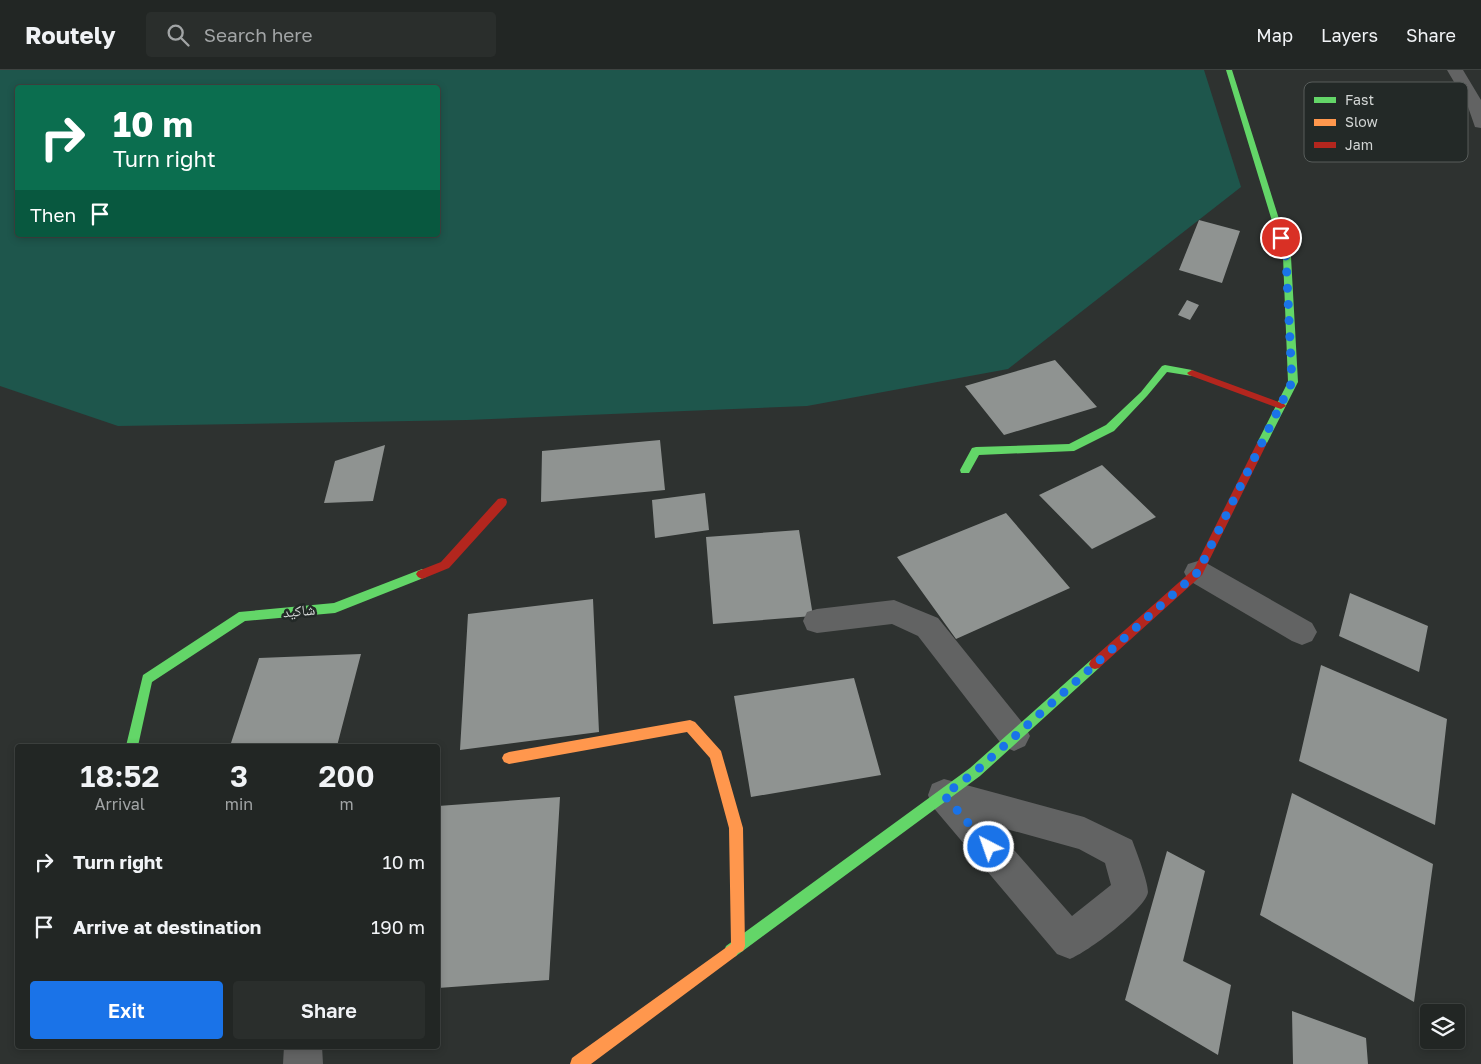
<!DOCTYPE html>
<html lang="en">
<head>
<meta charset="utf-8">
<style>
  :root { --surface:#222624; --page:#2a2e2c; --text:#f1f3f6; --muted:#a2a5a6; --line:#3f4341; --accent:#1a73e8 }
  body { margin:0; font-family:"Golos Text","Noto Naskh Arabic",sans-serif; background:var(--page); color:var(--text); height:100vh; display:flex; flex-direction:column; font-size:19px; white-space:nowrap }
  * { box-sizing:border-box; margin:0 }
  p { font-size:16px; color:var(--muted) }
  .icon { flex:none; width:28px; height:28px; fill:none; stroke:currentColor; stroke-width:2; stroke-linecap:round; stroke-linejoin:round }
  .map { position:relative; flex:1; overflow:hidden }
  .sheet { position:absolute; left:15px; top:674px; width:425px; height:305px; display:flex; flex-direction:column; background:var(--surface); border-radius:5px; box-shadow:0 2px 8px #0003,0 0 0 1px var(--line) }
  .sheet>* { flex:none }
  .top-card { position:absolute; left:15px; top:15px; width:425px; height:152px; border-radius:5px; box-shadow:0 2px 8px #0003,0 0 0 1px var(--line); background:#0b6e4f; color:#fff; overflow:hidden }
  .tools { position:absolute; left:1420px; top:934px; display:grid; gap:10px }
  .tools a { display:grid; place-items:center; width:45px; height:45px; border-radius:5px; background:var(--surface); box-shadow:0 2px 8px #0003,0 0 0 1px var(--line); font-size:25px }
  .pin { position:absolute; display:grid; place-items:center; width:42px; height:42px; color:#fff; margin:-21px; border:2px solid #fff; border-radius:50%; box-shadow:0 1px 5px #0007 }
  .me { position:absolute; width:55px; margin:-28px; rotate:319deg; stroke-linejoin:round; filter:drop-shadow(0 0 4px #0008) }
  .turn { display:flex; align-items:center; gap:18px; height:105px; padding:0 15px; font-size:22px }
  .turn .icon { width:65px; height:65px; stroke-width:2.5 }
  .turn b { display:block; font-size:35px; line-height:42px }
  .then { display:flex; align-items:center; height:48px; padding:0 15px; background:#0003; gap:10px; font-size:19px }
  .eta { display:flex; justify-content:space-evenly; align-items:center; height:85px; text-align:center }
  .eta b { font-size:30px; font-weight:600; line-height:35px }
  .button { display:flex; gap:10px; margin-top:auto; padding:10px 15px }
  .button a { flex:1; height:58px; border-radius:5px; background:var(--accent); color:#fff; font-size:20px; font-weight:600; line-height:58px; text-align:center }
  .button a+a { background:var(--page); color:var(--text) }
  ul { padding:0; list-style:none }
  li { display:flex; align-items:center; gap:15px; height:65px; padding:0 15px }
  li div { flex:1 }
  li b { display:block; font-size:19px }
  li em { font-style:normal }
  header { display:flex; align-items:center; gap:30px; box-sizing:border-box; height:70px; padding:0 25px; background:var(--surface); border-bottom:1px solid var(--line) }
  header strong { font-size:24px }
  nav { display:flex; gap:28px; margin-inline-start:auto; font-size:18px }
  .search { width:350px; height:45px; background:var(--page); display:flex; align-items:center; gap:12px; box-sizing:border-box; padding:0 18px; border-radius:5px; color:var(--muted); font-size:19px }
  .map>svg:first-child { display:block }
  .green { fill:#1e564c; fill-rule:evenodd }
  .building { fill:#8f9391 }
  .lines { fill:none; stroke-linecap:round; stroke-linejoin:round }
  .street { fill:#626363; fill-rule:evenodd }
  .fast { fill:#63d668; fill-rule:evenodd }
  .slow { fill:#ff974d; fill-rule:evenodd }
  .jam { fill:#b3261e; fill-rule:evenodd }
  .route { stroke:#1a73e8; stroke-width:9; stroke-dasharray:0 16.2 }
  .labels { text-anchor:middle; stroke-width:5; stroke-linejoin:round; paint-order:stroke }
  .street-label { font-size:15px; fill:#d2d5d4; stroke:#232927 }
  .key { fill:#232927; stroke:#585d5b; stroke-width:1 }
  .key-label { font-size:14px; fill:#d2d5d4 }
</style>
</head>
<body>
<header>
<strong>Routely</strong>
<div class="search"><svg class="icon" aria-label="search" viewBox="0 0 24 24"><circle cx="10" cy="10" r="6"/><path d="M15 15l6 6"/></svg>Search here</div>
<nav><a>Map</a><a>Layers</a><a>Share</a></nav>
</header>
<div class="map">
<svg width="1481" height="994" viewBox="0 0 1481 994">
  <rect width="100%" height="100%" fill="#2e3230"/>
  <path class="green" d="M0,0H1204L1241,117L1008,299L807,336L467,350L118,356L0,316ZM18,18H438V165H18Z"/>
  <path class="building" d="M1199,150L1240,161L1222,213L1179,200Z
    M1187,230L1199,235L1190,250L1178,245Z
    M1055,290L1097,337L1004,365L965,316Z
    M660,370L665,420L541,432L542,381Z
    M385,375L373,431L324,433L335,391Z
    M1102,395L1156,447L1092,479L1039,425Z
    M705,423L709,460L655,468L652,430Z
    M1006,443L1070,518L956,569L897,487Z
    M799,460L813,546L713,554L706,467Z
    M1350,523L1428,556L1419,602L1339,566Z
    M593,529L599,662L460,680L468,544Z
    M361,584L337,676H230L259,588Z
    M1321,595L1447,649L1435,755L1299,691Z
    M854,608L881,705L751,727L734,626Z
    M1292,723L1433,794L1414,932L1260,845Z
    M560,727L549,910L438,918V736Z
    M1167,781L1205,801L1183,891L1231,915L1218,985L1125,930Z
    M1292,941L1366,968L1368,994H1293Z"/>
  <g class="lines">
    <path class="street" d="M1447,0H1463L1481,30V58L1475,57L1467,34Z
      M1198,491L1208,494L1312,553L1317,562L1312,571L1302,575L1292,571L1188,510L1184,502L1188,494Z
      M894,530L938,548L1025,656L1030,666L1025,676L1014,681L1003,676L918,566L892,554L817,563L807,560L803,551L807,542L817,539Z
      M944,709L1084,747L1132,770C1136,780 1148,812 1148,822C1146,839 1086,883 1070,889L1057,884L932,736L928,725L932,714ZM992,755L1079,779L1105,793L1111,815L1072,846Z
      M284,976H322L323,994H283Z"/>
    <path class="fast" d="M1226,0H1232L1291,187L1298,312L1267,373L1262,377L1257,373L1288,312L1283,187Z
      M1165,295L1192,300L1197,303L1192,306L1167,302L1147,326L1114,361L1074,381L979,385L969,403H961L960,400L972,378L976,377L1069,374L1106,355L1141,322L1162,296Z
      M422,499L426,501L428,504L426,507L335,543L245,551L152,612L138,676H126L143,605L239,542L334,533Z
      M1095,589L1099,590L1101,594L1099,598L980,706L736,886L731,888L726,886L724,881L726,876L970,698L1091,590Z"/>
    <path class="slow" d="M690,650L695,652L721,681L743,758L745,876L743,881L738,883L736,886L591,994H570L572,988L731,874L729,758L710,688L687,662L509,694L504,692L502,688L504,684L509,682Z"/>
    <path class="jam" d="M1192,300L1284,334L1286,336L1281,339L1278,338L1189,305L1187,303Z
      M1262,369L1267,373L1202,505L1099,598L1095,599L1091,598L1089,594L1091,590L1194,499L1257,373Z
      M502,428L506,429L507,432L506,435L449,498L422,509L418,507L416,504L418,501L441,492L498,429Z"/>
  </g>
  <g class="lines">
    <path class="route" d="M989,777L944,725L975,702L1198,502L1292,312L1286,187L1281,168"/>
  </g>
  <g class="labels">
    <g class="street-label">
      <text transform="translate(299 541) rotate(-5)" y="5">شاكيد</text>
    </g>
  </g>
  <rect x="1304" y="12" width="164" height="80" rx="8" class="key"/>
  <rect x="1314" y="27" width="22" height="6" fill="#63d668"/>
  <rect x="1314" y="49" width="22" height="7" fill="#ff974d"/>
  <rect x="1314" y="72" width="22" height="6" fill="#b3261e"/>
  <g class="key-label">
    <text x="1345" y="35">Fast</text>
    <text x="1345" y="57">Slow</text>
    <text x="1345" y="80">Jam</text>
  </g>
</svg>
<div class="tools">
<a><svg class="icon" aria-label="layers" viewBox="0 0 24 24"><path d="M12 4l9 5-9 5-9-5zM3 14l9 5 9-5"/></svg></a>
</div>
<div class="pin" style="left:1281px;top:168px;background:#d93025"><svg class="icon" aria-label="arrive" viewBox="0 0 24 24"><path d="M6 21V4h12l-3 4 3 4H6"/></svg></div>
<svg class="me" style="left:989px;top:777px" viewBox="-20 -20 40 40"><circle r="17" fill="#1a73e8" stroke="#fff" stroke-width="3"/><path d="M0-11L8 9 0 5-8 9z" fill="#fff"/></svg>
<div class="top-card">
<div class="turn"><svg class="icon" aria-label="right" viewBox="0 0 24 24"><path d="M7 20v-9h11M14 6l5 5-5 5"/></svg><div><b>10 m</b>Turn right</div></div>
<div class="then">Then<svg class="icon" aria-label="arrive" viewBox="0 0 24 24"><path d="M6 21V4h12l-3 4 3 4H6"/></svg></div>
</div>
<section class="sheet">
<div class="eta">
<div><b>18:52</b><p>Arrival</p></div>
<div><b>3</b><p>min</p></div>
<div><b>200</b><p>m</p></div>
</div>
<ul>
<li><svg class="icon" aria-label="right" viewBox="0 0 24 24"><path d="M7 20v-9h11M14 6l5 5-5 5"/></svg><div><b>Turn right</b></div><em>10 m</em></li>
<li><svg class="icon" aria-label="arrive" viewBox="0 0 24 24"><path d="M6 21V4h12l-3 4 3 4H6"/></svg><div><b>Arrive at destination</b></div><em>190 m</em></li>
</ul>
<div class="button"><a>Exit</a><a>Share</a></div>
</section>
</div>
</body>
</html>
